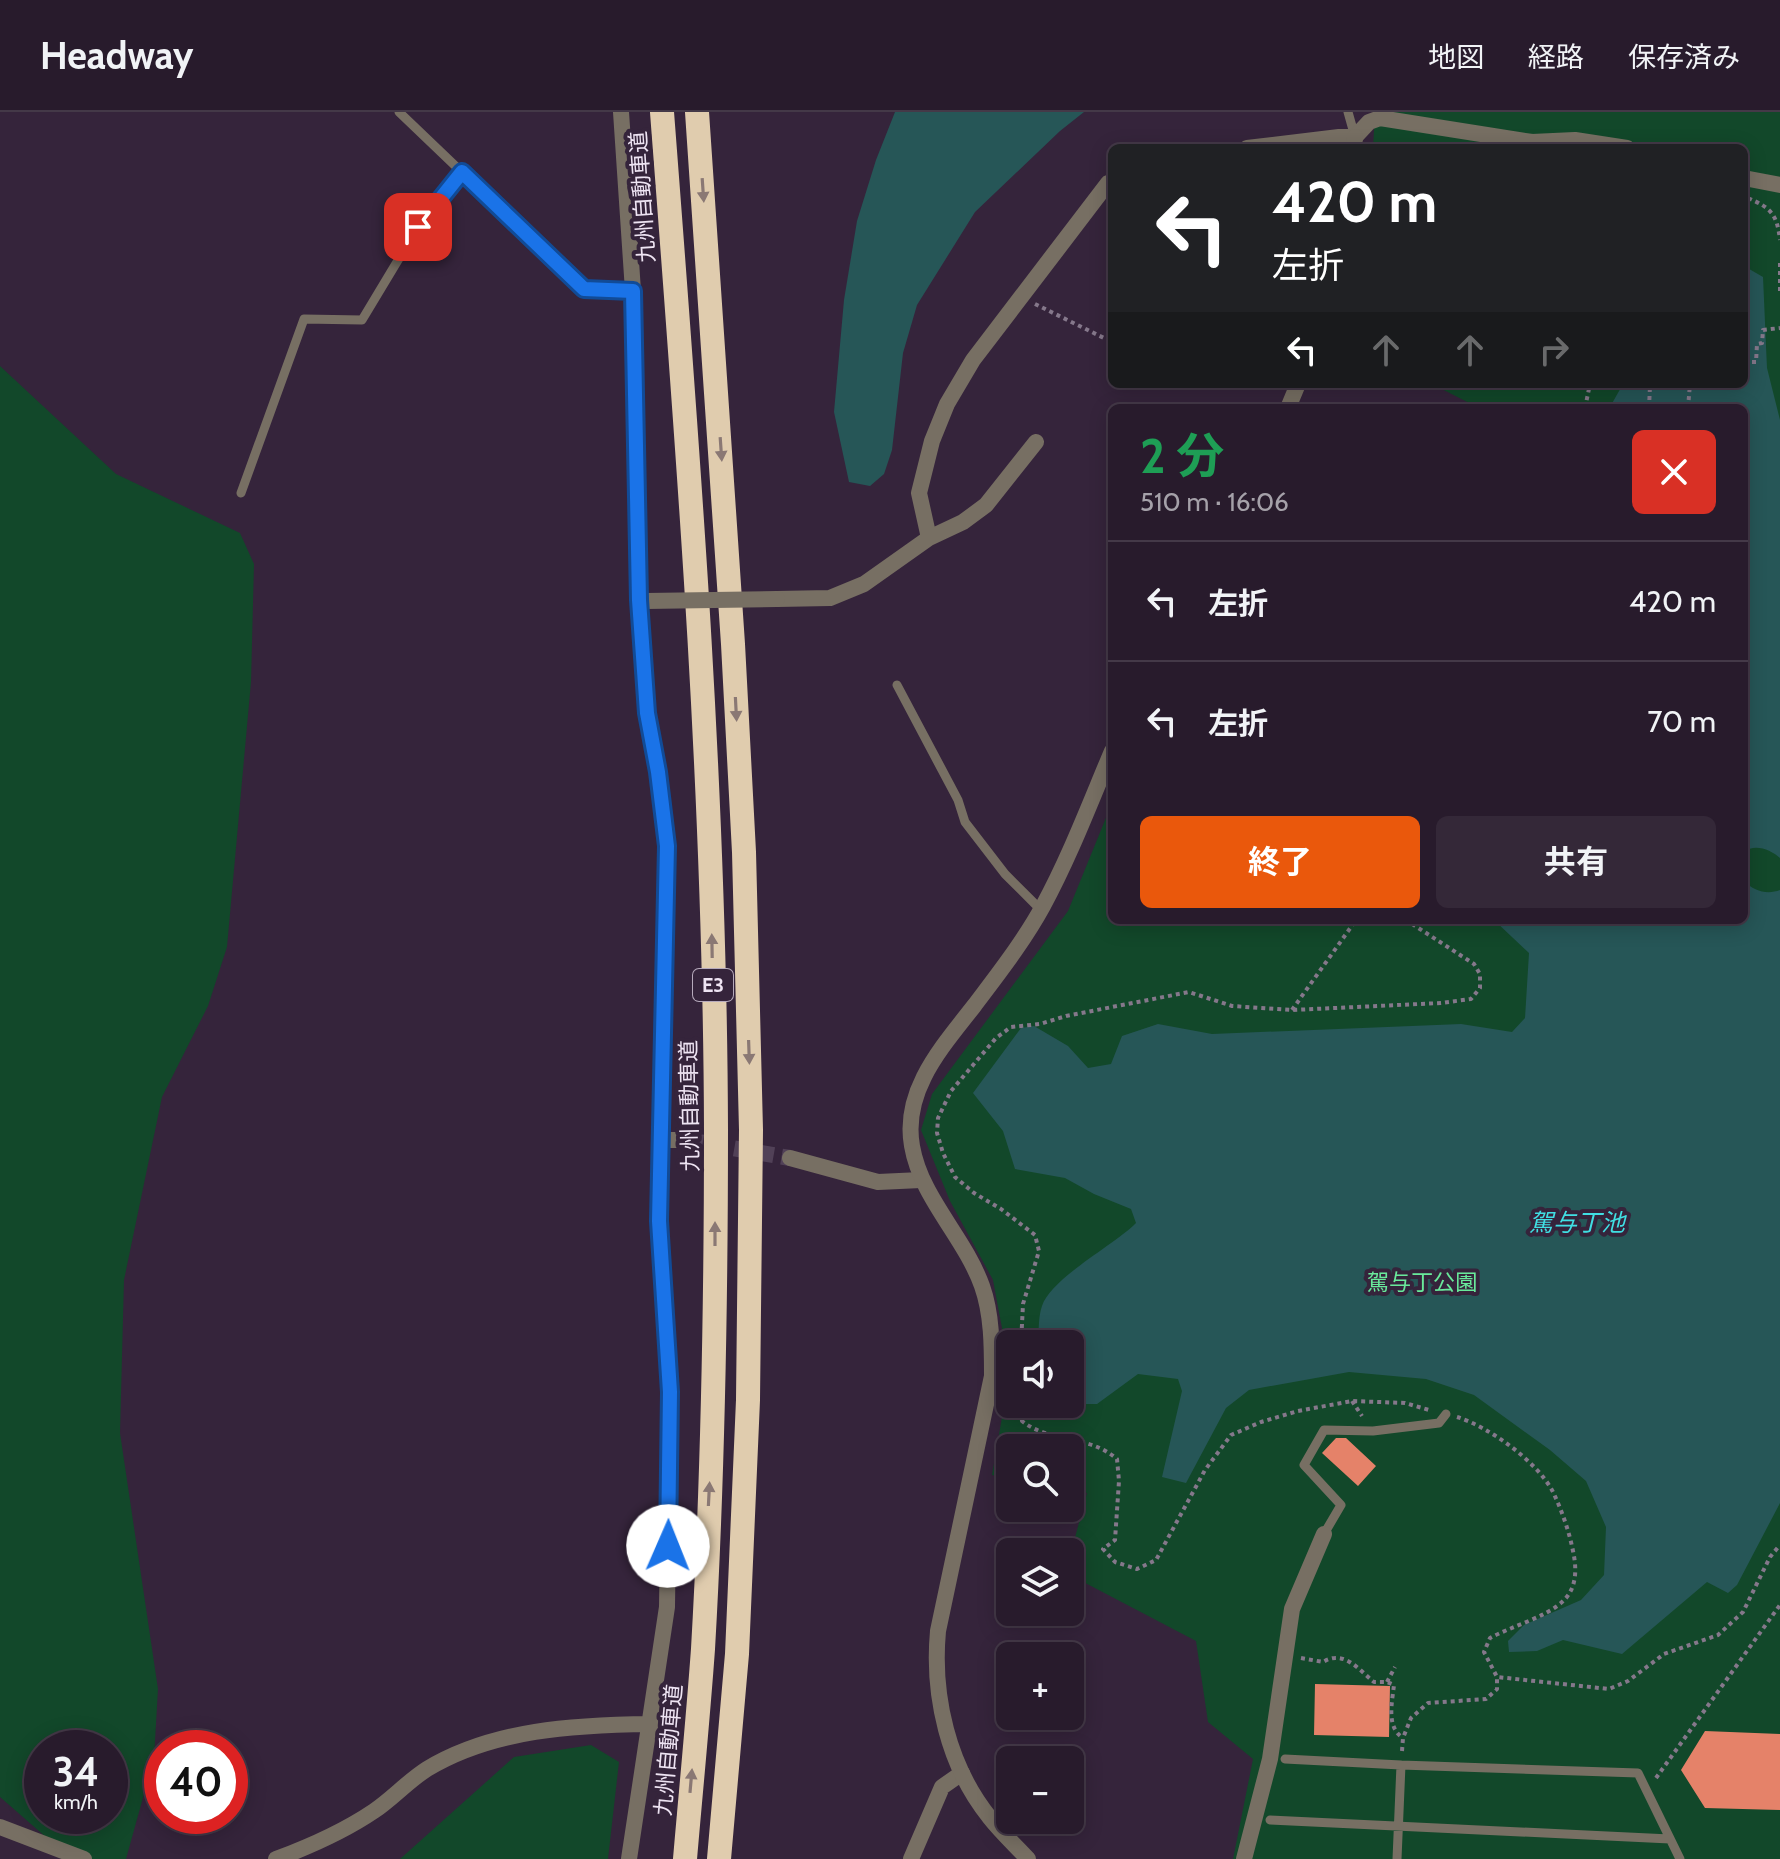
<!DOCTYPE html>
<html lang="ja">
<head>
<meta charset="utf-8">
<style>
  :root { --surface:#281b2c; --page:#342838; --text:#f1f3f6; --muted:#a5a1a9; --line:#443948; --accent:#ea580c }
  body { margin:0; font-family:Cabin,"Noto Sans JP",sans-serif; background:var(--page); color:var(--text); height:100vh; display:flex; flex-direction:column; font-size:30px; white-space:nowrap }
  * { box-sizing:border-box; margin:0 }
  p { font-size:26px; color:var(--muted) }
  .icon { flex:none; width:44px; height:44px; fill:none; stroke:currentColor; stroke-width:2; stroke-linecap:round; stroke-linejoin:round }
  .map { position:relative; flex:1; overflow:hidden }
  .details { position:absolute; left:1108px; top:292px; width:640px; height:520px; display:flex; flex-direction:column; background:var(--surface); border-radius:12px; box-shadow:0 4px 20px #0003,0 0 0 2px var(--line) }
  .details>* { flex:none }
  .banner { position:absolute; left:1108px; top:32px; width:640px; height:244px; border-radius:12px; box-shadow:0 4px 20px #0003,0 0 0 2px var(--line); background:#202124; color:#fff; overflow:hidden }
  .buttons { position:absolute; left:996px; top:1218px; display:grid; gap:16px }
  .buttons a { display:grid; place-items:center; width:88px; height:88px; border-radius:12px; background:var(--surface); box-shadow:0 4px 20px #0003,0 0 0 2px var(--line); font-size:40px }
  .speed { position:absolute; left:24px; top:1618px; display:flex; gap:16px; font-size:40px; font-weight:700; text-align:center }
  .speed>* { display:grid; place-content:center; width:104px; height:104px; border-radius:50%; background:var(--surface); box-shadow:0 4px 20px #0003,0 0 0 2px var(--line); line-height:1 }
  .speed small { font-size:20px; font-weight:400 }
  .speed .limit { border:12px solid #d22; background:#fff; color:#111 }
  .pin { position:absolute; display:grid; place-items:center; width:68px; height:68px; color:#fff; margin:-34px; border-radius:16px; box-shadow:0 4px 12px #0006 }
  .me { position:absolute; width:88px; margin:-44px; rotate:1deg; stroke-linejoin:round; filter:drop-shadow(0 0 6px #0008) }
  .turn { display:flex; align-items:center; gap:28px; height:168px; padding:0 32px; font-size:36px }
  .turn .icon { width:104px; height:104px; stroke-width:2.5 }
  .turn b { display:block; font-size:56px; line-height:68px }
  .lanes { display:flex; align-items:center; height:76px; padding:0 32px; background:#0003; justify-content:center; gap:40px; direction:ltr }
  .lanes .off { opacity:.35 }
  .round { display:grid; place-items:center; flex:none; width:84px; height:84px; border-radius:12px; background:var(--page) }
  .summary { display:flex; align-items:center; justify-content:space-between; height:136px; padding:0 32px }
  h1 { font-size:48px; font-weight:700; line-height:60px; color:#1e9e55 }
  .button { display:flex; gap:16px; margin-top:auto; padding:16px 32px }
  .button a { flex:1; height:92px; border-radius:12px; background:var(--accent); color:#fff; font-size:32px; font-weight:700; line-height:92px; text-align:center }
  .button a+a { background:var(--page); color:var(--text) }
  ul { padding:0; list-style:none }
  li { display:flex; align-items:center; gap:24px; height:120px; padding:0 32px; border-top:2px solid var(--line) }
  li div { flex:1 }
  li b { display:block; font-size:30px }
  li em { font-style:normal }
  header { display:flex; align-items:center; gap:48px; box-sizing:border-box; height:112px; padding:0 40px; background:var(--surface); border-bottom:2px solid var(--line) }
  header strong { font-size:38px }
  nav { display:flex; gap:44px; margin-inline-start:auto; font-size:28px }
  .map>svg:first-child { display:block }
  .green { fill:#12482a; fill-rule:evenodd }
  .water { fill:#265657 }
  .building { fill:#e58269 }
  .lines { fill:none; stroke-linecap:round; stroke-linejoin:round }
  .minor-tunnel { stroke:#514157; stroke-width:16; stroke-dasharray:16 8; stroke-linecap:butt }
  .path { stroke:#85788b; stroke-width:4; stroke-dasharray:4 4; stroke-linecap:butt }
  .service { stroke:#776f63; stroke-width:9 }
  .minor { stroke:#776f63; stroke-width:16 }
  .tertiary { stroke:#776f63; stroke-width:16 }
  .motorway { stroke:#e0ccae; stroke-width:24 }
  .minor-bridge { stroke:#776f63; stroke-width:16 }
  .oneway { fill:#8a7874 }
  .route-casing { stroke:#114b97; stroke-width:20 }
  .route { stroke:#1a73e8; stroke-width:14 }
  .labels { text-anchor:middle; stroke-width:8; stroke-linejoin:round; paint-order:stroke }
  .shield { fill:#35243b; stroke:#b6aabc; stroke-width:2 }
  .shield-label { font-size:20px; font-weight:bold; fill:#eee4f3 }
  .street-label { font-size:22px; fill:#eee4f3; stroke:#35243b }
  .park-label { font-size:22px; fill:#69e99b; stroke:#35243b }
  .water-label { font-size:24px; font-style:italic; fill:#40dfe3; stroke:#35243b }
</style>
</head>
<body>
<header>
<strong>Headway</strong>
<nav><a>地図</a><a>経路</a><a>保存済み</a></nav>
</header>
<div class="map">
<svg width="1780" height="1747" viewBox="0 0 1780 1747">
  <rect width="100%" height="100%" fill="#35243b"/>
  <path class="green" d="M1375,0H1780V1747H1233L1253,1647L1208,1610L1196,1529L1070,1463V1444L1087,1381L1070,1378V1336H1010V1366L992,1363L1010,1259V1292H1070V1232H1010V1259L993,1168L950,1089L921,1018L932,982L1068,799L1112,691V808H1744V296H1479L1432,272H1744V36H1373Z
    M0,254L116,362L240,421L254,452L251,570L227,835L208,894L162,985L124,1168L120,1321L158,1577L154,1646L126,1747H71L0,1685ZM42,1636H110V1704H42Z
    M591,1633L619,1650L608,1747H400L514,1645Z"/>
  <path class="water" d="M895,0H1084L1060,19L975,100L917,193L903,241L892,338L884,362L870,374L849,370L834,300L844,188L857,109L876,48Z
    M1744,154L1763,165L1767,256L1780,308V746C1771,738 1755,731 1744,740V296L1610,295L1623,272H1744Z
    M1744,769C1754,779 1767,783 1780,778V1391L1737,1473L1728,1481L1707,1470L1622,1542L1563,1528L1537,1539L1509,1540L1508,1529L1524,1513L1581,1488L1604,1463L1606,1415L1586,1369L1550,1338L1474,1283L1426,1267L1349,1260L1249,1278L1226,1296L1186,1371L1162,1365L1182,1279L1178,1267L1138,1262L1097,1292H1055H1070V1232H1038C1039,1220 1038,1205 1042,1194C1051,1166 1113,1134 1136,1111L1131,1097L1094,1082L1065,1066L1015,1057L1003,1019L973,981L1021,916L1034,914L1068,934L1088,956L1111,952L1122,924L1158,912L1212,922L1461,912L1512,920L1525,906L1529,841L1494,808H1744Z"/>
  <path class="building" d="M1336,1326H1346L1376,1354L1358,1374L1322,1341Z
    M1315,1572L1390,1574L1389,1625L1314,1623Z
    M1705,1619L1780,1622V1698L1705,1696L1681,1658Z"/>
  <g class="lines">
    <path class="minor-tunnel" d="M687,1028L790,1046"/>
    <path class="path" d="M1748,86C1771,96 1777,102 1780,128
      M1780,151V180
      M1035,192L1112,230
      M1744,250H1756L1757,232L1762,231L1763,218L1780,216
      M1585,296L1590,272
      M1649,296L1650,274L1660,275V272
      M1688,296L1690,272
      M1292,898L1356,808
      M1021,1232L1023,1192L1039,1139L1035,1123L1001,1097L974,1081L955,1065L943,1041L937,1021L938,1006L951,979L996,926L1011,915L1040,912L1066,904L1189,880L1232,894L1292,898L1441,891L1471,887L1480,876V862L1474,852L1406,808
      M1352,1289L1362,1304
      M1020,1292L1022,1309C1049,1331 1088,1322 1117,1347L1119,1369L1115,1428L1103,1437L1115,1450L1137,1457L1156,1448L1205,1358L1231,1323L1261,1310L1298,1299L1352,1289L1405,1291L1429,1298
      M1457,1305C1489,1315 1537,1349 1553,1380C1562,1399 1569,1419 1573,1439C1577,1457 1577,1477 1562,1490C1546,1505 1510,1515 1490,1526L1484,1540L1497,1565L1609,1577L1628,1569L1664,1542L1718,1523L1743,1500L1770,1445L1780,1433
      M1301,1546L1323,1550C1344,1537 1359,1558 1374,1570H1387L1394,1573C1392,1591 1386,1615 1403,1626
      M1387,1570L1395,1555
      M1402,1639L1403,1626L1411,1606L1428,1591L1486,1587L1497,1577V1565
      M1656,1666L1780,1493"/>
    <path class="service" d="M399,0L584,177L633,179
      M1348,0L1355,25
      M241,381L304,207L362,208L418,115L462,60
      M897,573L958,688L965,710L1005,762L1041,798
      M1324,1422L1341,1393L1304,1353L1324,1318L1373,1319L1439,1311L1446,1302
      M1285,1647L1401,1653
      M1270,1708L1670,1727
      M1397,1747L1401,1653L1638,1661L1680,1747"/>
    <path class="minor" d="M1247,36L1339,25H1355L1369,10L1380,6L1532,30L1575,28L1627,36
      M1744,66L1780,73
      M929,426L963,410L986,393L1036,330
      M777,487L830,486L864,472L929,426L919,381L932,329L947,292L973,248L1108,71L1112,70
      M660,1028H687
      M790,1046L878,1070L921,1068
      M911,1747L942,1675L962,1661
      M1244,1747L1270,1647L1292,1497L1324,1422"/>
    <path class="tertiary" d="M621,0L633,179L639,488L647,601L658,660L667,734L659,1109L670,1280L667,1495L629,1747
      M1354,36L1355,25
      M1288,296L1298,272
      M0,1715L84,1747
      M276,1747C311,1734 343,1720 374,1699C392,1687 408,1669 427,1657C493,1617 575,1613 651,1612
      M1028,1747C1015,1733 1001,1720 990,1706C948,1654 932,1584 938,1519L992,1264C992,1235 992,1202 982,1174C964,1124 921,1086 912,1034C902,978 943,934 974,894C998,862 1024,829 1043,794C1070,744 1090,691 1112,639"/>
    <path class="motorway" d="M662,0C688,339 715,678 716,1018C716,1191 713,1364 703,1537C698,1607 691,1677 685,1747
      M697,0L733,532L744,740L751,1018L748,1288L737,1542L719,1747"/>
    <path class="minor-bridge" d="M646,489L777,487"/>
  </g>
  <defs><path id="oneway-solid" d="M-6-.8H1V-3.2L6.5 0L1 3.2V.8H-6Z" transform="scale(2)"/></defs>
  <g class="oneway">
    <use href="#oneway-solid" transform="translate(703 78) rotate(86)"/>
    <use href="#oneway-solid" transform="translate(721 337) rotate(86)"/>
    <use href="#oneway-solid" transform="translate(736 597) rotate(87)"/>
    <use href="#oneway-solid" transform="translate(712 834) rotate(-91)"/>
    <use href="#oneway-solid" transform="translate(749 940) rotate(88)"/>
    <use href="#oneway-solid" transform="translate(715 1122) rotate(-90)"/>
    <use href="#oneway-solid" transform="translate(709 1382) rotate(-87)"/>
    <use href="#oneway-solid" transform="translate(691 1669) rotate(-85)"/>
  </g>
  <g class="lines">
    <defs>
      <path id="route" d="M418,115L462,60L584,177L633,179L639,488L647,601L658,660L667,734L659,1109L670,1280L668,1434"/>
    </defs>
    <use href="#route" class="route-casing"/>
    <use href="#route" class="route"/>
  </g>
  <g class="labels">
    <rect class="shield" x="693" y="857" width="40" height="32" rx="6"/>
    <g class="shield-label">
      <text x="713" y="880">E3</text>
    </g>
    <g class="street-label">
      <text transform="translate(642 85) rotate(-94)" y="8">九州自動車道</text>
      <text transform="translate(689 994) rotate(-91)" y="8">九州自動車道</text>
      <text transform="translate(668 1638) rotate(-85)" y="8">九州自動車道</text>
    </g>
    <g class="park-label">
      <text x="1422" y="1178">駕与丁公園</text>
    </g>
    <g class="water-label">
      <text x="1577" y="1119">駕与丁池</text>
    </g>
  </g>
</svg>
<div class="buttons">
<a><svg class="icon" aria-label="sound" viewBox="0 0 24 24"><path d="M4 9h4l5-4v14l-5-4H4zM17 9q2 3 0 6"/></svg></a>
<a><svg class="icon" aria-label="search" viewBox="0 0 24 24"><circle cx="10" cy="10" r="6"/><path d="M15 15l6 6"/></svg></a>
<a><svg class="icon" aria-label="layers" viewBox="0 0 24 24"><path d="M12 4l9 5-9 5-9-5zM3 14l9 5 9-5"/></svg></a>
<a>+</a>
<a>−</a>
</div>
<div class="speed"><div>34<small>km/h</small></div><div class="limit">40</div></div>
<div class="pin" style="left:418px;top:115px;background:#d93025"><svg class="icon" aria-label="arrive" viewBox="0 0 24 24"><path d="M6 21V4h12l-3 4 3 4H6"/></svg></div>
<svg class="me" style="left:668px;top:1434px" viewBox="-20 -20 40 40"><circle r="19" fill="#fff"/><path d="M0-13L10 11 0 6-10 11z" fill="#1a73e8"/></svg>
<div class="banner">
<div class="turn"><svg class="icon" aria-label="left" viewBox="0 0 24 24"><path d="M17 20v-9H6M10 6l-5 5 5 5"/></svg><div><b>420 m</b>左折</div></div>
<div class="lanes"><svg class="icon" aria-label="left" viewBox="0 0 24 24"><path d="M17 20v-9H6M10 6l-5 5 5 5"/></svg><svg class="icon off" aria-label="ahead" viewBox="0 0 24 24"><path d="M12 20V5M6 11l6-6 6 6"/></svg><svg class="icon off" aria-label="ahead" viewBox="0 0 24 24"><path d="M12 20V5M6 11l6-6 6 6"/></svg><svg class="icon off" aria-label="right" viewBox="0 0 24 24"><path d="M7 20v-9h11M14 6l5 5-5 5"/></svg></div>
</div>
<section class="details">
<div class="summary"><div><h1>2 分</h1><p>510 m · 16:06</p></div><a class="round" style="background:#d93025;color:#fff"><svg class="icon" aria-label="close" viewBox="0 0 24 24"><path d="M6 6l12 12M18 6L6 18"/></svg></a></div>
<ul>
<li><svg class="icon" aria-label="left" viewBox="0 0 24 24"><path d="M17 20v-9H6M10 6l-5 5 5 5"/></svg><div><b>左折</b></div><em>420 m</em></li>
<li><svg class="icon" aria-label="left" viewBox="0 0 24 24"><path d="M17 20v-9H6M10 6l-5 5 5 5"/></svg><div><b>左折</b></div><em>70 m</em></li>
</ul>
<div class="button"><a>終了</a><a>共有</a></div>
</section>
</div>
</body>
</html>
